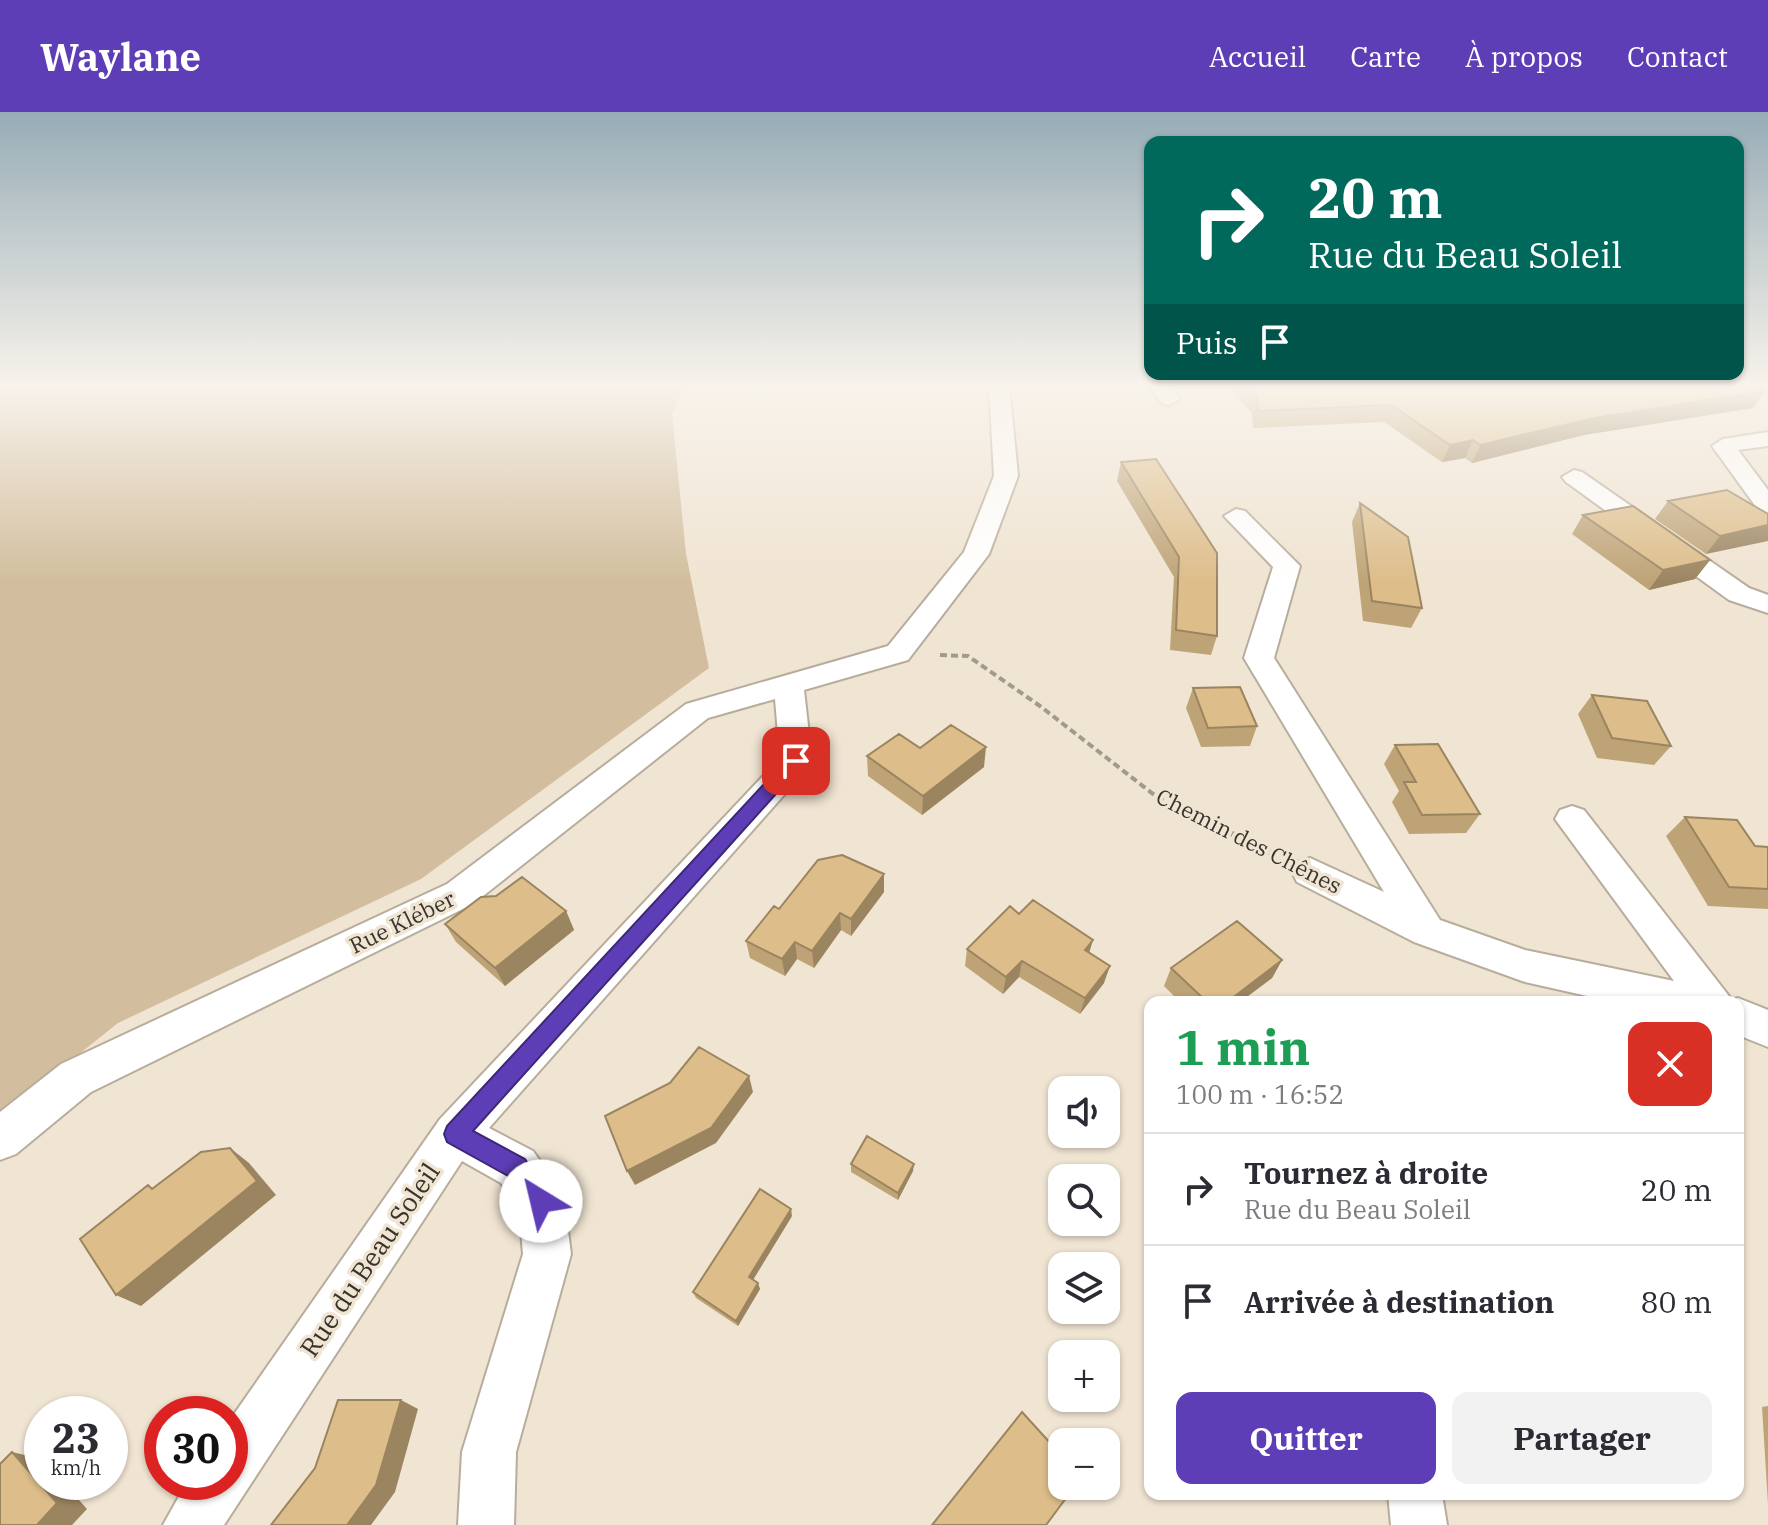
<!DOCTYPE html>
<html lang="fr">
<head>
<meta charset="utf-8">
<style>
  :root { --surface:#fff; --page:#f2f2f3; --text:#2b2b33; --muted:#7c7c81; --line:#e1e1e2; --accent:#5e3eb7 }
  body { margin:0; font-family:"IBM Plex Serif",serif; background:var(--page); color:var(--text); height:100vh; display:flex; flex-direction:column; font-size:30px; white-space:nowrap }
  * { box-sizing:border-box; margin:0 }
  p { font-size:26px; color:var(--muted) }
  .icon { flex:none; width:44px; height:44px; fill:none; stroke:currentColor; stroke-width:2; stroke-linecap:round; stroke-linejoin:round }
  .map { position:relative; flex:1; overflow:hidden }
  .panel { position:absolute; left:1144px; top:884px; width:600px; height:504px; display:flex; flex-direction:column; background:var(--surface); border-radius:16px; box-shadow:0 2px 6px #0004 }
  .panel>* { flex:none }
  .top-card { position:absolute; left:1144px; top:24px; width:600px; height:244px; border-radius:16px; box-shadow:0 2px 6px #0004; background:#00695c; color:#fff; overflow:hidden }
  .controls { position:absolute; left:1048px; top:964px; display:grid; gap:16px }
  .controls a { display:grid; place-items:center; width:72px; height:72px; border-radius:16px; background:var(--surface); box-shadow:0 2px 6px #0004; font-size:40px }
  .speed { position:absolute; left:24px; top:1284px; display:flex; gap:16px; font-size:40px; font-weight:700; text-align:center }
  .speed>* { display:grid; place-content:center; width:104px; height:104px; border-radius:50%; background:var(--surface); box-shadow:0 2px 6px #0004; line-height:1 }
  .speed small { font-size:20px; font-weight:400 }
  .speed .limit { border:12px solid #d22; background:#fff; color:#111 }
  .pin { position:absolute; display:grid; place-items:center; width:68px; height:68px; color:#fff; margin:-34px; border-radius:16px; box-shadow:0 4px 12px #0006 }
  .me { position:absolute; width:88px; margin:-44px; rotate:324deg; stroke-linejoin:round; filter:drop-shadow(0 0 6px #0008) }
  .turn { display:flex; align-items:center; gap:28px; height:168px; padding:0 32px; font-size:36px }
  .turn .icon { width:104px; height:104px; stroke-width:2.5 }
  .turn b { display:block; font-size:56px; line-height:68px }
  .then { display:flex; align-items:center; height:76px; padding:0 32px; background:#0003; gap:16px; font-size:30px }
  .round { display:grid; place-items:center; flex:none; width:84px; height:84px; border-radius:16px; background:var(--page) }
  .summary { display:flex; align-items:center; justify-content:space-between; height:136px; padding:0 32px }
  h1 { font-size:48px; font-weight:800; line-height:60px; color:#1e9e55 }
  .action { display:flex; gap:16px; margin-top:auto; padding:16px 32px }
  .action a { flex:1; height:92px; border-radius:16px; background:var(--accent); color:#fff; font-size:32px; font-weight:800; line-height:92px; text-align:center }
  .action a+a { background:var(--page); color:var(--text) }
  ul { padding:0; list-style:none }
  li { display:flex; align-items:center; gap:24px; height:112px; padding:0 32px; border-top:2px solid var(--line) }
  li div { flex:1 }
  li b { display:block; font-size:30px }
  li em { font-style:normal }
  header { display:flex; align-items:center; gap:48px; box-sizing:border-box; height:112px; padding:0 40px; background:var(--accent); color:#fff }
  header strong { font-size:38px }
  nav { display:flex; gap:44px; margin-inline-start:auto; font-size:28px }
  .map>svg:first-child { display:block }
  .green { fill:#d2be9e }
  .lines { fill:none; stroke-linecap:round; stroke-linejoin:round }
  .street-casing { stroke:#b8ad9c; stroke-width:4 }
  .path-far1 { stroke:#a29a8c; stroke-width:4; stroke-dasharray:7 4; stroke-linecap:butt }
  .path { stroke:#a29a8c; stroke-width:6; stroke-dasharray:9 5; stroke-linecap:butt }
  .street { fill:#fff; fill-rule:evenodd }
  .wall { fill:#bea376 }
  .shaded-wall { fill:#9b8460 }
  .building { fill:#ddbd89; stroke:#9b8460; stroke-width:2 }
  .route { fill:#5e3eb7; stroke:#3d2877; stroke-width:2 }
  .labels { text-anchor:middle; stroke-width:7; stroke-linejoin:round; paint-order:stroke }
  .street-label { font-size:22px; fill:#38342d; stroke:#f0e4d2 }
  .near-street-label { font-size:26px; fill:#38342d; stroke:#f0e4d2 }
</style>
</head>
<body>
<header>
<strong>Waylane</strong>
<nav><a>Accueil</a><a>Carte</a><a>À propos</a><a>Contact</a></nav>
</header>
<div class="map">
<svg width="1768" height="1413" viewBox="0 0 1768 1413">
  <rect width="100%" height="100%" fill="#f0e4d2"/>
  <path class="green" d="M0,273H686L672,302L686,442L709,556L421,767L118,911L0,1005Z"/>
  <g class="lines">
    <defs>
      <path id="street" d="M989,273H1009L1018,364L989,442L908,548L804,578L812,649L807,657L489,1016L533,1039L557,1073L564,1089L571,1142L516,1340L514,1413H458L462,1340L523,1142L519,1096L501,1071L462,1049L224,1413H163L187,1370H230V1308L440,1007L780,646L775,587L708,606L473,792L91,980L16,1042L0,1048V1000L61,952L447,772L686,592L888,534L964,440L994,364Z
        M1148,273H1169L1180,287L1169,293L1162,291Z
        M1768,320V334L1738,338L1768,378V401L1759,399L1712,334L1723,327Z
        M1574,358L1582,360L1749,476L1768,483V501L1729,488L1566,370L1562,365Z
        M1236,397L1245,399L1300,454L1274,546L1440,808L1525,838L1674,869L1555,707L1560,698L1572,694L1584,698L1732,888L1738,886L1768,898V935L1738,923V890H1614L1525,870L1414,830L1297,770L1292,760L1297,750L1310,746L1384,780L1244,546L1273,455L1224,404Z
        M1388,1382H1442L1447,1413H1391Z"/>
    </defs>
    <use href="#street" class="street-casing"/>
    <path class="path-far1" d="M940,543L968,544L1040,594L1157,685L1198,705"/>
    <path class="path" d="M1194,703L1277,744"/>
    <use href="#street" class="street"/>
  </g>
  <path class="wall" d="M1225,273H1759L1765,279L1753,296L1584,323L1472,351L1465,346L1442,350L1384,310L1253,316L1252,301Z
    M1156,347L1217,524L1211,543L1170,538L1174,465L1117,369L1121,350Z
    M1668,389L1768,402L1706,442L1655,407Z
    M1360,391L1422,496L1411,516L1363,509L1352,410Z
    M1583,403L1710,448L1695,467L1649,478L1572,422Z
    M1193,576L1257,614L1250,634L1201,635L1186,596Z
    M1592,583L1671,634L1654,653L1597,646L1578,602Z
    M1395,633L1480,702L1466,721L1409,722L1392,690L1399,679L1384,652Z
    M920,636L984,655L922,703L868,664L867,644Z
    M1685,705L1755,734L1768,735V797L1708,794L1666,724Z
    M884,780L851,824L841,818L814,856L797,847L785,864L750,846L746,829L779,797Z
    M566,799L574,818L505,874L456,830L445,812Z
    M1019,802L1090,841L1104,871L1080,902L1019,865L1003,882L965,854L967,837Z
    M1282,848L1272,866L1240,890H1180L1164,874L1171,856Z
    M851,1052L913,1059L898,1088L851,1060Z
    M792,1104L753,1168L760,1177L738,1214L696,1186L693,1180Z
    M1768,1294V1392L1762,1295Z"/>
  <path class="shaded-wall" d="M1765,279L1753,296L1584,323L1472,351L1480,333L1594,306Z
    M1473,328L1465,346L1442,350L1450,333Z
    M1768,413V429L1706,442L1720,424Z
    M1710,448L1695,467L1649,478L1663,458Z
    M986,635L984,655L922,703L923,684Z
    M884,762V780L851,824V807Z
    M566,799L574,818L505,874L495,856Z
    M840,801L841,818L814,856L812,839Z
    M1093,828L1088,845L1085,838Z
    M795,830L797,847L785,864L782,847Z
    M1282,848L1272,866L1240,890H1227Z
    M1022,849L1019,865L1003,882L1006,865Z
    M1110,854L1104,871L1080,902L1085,886Z
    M749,964L753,980L716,1031L635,1073L627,1059Z
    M230,1036L249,1051L276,1083L141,1194L116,1183Z
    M914,1052L913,1059L898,1088V1081Z
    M791,1097L792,1104L751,1171L749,1165Z
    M758,1171L760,1177L738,1214L736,1209Z
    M401,1288L418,1297L395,1380L371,1413H347Z
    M12,1340L42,1347V1370H63L87,1397L72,1413H37Z"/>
  <path class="building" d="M1246,273H1759L1765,279L1594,306L1480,333L1473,328L1450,333L1391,293L1258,299L1257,284Z
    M1156,347L1217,441V524L1176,518L1179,445L1121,350Z
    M1727,378L1768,402V413L1720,424L1668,389Z
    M1360,391L1408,425L1422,496L1372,489Z
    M1633,394L1710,448L1663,458L1583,403Z
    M1240,575L1257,614L1208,616L1193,576Z
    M1592,583L1647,589L1671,634L1612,626Z
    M951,613L986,635L923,684L867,644L899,622L920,636Z
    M1438,632L1480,702L1422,703L1404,670H1416L1395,633Z
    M1685,705L1737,708L1755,734L1768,735V777L1729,775Z
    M842,743L884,762L851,807L840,801L812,839L795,830L782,847L746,829L774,794L779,797L818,748Z
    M522,765L566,799L495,856L445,812L481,785L496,784Z
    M1033,788L1093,828L1085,838L1110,854L1085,886L1022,849L1006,865L967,837L1010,794L1019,802Z
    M1237,809L1282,848L1227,890H1207L1171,856Z
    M699,935L749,964L711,1016L627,1059L605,1004L670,971Z
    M867,1024L914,1052L898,1081L851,1052Z
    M230,1036L257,1069L116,1183L80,1127L148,1073L152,1077L201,1040Z
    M760,1077L791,1097L749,1165L758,1171L736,1209L693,1180Z
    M338,1288H401L376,1373L347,1413H271L315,1356Z
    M1022,1300L1062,1344V1374H1075L1046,1413H932Z
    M12,1340L57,1391L37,1413H0V1352Z"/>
  <linearGradient id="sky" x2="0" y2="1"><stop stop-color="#97acb6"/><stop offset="0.58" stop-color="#f8f3eb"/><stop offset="1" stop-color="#f8f3eb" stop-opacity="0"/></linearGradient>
  <rect width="1768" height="471" fill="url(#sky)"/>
  <path class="route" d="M796,643L802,644V653L473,1019L525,1047L553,1089L550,1097L541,1101L533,1097L508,1064L447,1030L444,1022L447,1014L790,644Z"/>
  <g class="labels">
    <g class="street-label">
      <text transform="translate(1249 729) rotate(27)" y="8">Chemin des Chênes</text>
      <text transform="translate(402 810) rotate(-26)" y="8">Rue Kléber</text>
    </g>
    <g class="near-street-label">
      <text transform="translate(370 1148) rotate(-56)" y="9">Rue du Beau Soleil</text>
    </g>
  </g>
</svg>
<div class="controls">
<a><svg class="icon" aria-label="sound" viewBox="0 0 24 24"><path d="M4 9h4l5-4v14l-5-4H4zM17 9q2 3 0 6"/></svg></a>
<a><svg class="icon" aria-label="search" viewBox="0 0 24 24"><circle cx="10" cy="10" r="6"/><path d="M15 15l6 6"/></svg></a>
<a><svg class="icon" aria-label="layers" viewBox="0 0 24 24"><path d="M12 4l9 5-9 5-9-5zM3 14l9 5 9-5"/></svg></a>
<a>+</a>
<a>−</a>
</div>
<div class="speed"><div>23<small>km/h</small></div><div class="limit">30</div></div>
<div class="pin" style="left:796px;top:649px;background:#d93025"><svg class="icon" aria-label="arrive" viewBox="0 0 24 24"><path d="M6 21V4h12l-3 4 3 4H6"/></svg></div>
<svg class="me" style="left:541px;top:1089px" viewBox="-20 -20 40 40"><circle r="19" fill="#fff"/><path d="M0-13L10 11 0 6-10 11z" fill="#5e3eb7"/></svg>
<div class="top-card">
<div class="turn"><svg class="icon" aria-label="right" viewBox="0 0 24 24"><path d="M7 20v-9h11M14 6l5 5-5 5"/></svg><div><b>20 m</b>Rue du Beau Soleil</div></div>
<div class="then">Puis<svg class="icon" aria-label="arrive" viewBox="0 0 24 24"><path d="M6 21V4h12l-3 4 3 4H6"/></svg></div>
</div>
<section class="panel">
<div class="summary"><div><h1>1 min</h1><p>100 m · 16:52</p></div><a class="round" style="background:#d93025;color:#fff"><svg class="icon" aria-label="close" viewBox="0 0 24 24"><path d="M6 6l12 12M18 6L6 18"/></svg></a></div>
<ul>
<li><svg class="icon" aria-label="right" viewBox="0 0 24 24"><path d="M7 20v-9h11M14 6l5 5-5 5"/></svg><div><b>Tournez à droite</b><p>Rue du Beau Soleil</p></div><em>20 m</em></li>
<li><svg class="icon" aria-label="arrive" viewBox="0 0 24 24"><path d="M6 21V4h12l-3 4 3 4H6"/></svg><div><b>Arrivée à destination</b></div><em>80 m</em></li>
</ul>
<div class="action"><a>Quitter</a><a>Partager</a></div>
</section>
</div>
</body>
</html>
